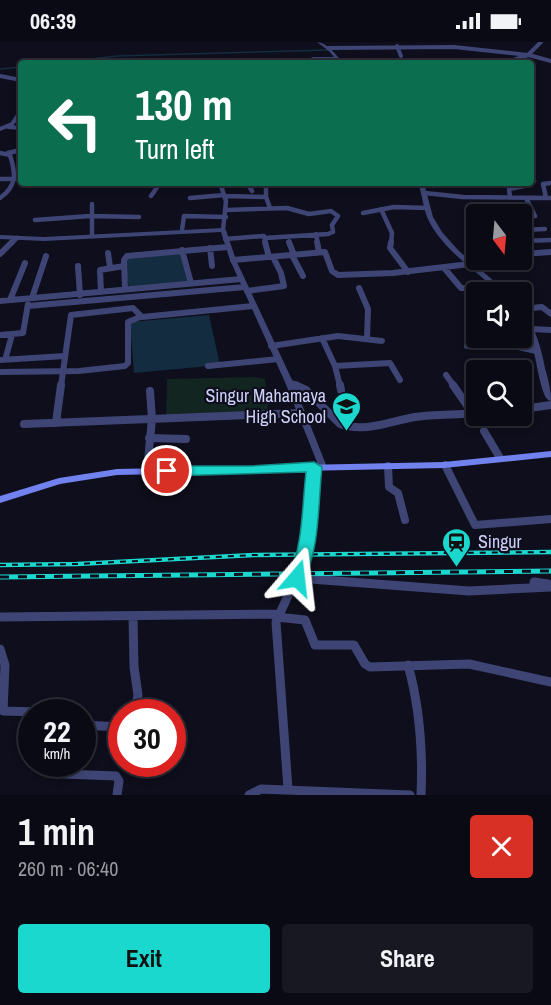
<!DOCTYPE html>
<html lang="en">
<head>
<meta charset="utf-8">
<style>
  :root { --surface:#0a0a15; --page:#181822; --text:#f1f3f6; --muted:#999aa0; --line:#2a2b34; --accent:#1bd8ce }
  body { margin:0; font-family:"Archivo Narrow",sans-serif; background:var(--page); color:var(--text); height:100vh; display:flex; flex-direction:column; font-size:22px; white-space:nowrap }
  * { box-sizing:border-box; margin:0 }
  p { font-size:20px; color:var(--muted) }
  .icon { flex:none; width:33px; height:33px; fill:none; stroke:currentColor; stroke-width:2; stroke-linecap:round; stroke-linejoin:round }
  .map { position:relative; height:753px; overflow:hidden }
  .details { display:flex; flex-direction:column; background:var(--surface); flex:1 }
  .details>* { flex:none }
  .banner { position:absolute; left:18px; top:18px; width:516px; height:126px; border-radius:6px; box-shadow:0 3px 9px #0003,0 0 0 2px var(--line); background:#0b6e4f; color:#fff; overflow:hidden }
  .needle { width:39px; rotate:164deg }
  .buttons { position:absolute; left:466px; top:162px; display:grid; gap:12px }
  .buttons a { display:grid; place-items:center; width:66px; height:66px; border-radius:6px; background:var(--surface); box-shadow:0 3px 9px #0003,0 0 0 2px var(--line); font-size:30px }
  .speed { position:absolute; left:18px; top:657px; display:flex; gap:12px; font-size:30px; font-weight:700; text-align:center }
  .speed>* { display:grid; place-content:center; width:78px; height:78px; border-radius:50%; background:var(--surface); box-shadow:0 3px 9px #0003,0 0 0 2px var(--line); line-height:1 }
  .speed small { font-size:15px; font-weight:400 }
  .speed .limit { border:9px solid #d22; background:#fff; color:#111 }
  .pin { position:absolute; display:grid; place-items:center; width:51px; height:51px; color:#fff; margin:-26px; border:3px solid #fff; border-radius:50%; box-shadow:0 2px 6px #0007 }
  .me { position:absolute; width:66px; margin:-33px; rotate:17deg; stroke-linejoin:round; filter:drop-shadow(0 0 4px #0008) }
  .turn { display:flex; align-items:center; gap:21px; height:126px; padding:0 18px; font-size:27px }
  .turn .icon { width:78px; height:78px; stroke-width:2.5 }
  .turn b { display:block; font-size:42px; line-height:51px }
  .round { display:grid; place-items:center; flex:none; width:63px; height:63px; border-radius:6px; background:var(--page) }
  .overview { display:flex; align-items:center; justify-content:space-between; height:102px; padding:0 18px }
  h1 { font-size:36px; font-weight:700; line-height:45px }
  .action { display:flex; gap:12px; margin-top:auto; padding:12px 18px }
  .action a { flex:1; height:69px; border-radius:6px; background:var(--accent); color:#111; font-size:24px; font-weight:700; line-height:69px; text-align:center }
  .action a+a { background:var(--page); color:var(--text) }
  .status { display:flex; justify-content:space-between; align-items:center; height:42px; padding:0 30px; background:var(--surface); direction:ltr }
  .status svg { height:16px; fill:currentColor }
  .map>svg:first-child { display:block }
  .green { fill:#122521 }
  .water { fill:#132c3f }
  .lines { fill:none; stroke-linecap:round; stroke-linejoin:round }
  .stream { stroke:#132c3f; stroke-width:1.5 }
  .minor-far4 { stroke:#3e4575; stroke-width:4 }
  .minor-far3 { stroke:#3e4575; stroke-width:4.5 }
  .minor-far2 { stroke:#3e4575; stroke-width:6 }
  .minor-far1 { stroke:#3e4575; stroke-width:8 }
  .minor { stroke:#3e4575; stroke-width:9 }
  .tertiary { fill:#3e4575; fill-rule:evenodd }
  .secondary { fill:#7181ed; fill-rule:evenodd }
  .rail-far1-casing { stroke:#1bd8ce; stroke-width:4.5 }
  .rail-casing { stroke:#1bd8ce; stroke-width:5 }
  .rail-far1 { stroke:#0e0e1c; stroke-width:2; stroke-dasharray:6; stroke-linecap:butt }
  .rail { stroke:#0e0e1c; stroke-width:3; stroke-dasharray:9; stroke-linecap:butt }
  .route { fill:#1bd8ce; stroke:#128c86; stroke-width:1.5 }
  .labels { text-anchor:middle; stroke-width:4.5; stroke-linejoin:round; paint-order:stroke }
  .poi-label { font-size:18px; fill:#ced0f9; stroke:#0e0e1c; text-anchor:end }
</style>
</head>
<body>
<div class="status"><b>06:39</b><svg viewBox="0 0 49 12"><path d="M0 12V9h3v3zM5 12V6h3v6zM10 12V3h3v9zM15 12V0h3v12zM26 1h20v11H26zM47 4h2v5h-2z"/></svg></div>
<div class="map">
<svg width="551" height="753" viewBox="0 0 551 753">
  <rect width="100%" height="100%" fill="#0e0e1c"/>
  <path class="green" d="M255,335L265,337L269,373L166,378L167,337Z"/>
  <path class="water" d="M181,210L189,239L129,246L123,216Z
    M209,273L220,323L134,331L130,280Z"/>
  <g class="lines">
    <path class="stream" d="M55,21L117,14L328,8
      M0,27L21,25"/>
    <path class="minor-far4" d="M397,4L401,14
      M328,6L454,5L528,13
      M529,13L551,19
      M313,17H337
      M505,21L528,13L541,0
      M0,34L21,38
      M8,85L21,86
      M0,87L12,82L21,69"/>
    <path class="minor-far3" d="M0,111L10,113C16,132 17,144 0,156
      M8,111L21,108
      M531,134L534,139L531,140
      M0,137H15
      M31,141L51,143L58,141
      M220,141L226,159L223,188
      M247,141L252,149
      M266,141V155L270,166
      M194,143L196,141
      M425,151L463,155L551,156
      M151,154L160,141
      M225,154L266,155
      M510,155L509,147L524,144L527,141
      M190,156L224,153
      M526,156L535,174
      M546,156L543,142L551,141
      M92,162V194
      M381,167L392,191L391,202
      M226,168L287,166L309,172L331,169L338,174L332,183L333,190L328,192L265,196
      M363,171L394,165L427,166
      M35,178L90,174L139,175
      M182,188L184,174L226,175
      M522,188L545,187
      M316,192L318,202
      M225,197L264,194L266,202
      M522,199L551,198
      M11,202L17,196"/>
    <path class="minor-far2" d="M265,200L269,215
      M289,200L294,213
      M317,200L319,210
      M391,200L390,206L408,230
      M210,206L212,224
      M182,208L191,241
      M108,211L110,225
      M0,212L12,200
      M522,212L551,210
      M292,213L303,234
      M233,218L325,210L332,229L338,233L393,231L470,222
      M467,220L482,218
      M78,224L80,253
      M445,227L461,246L499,247
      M359,246L368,267L367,297
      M466,246L472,259
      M125,247L124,218L127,214L228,205
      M500,248L525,244
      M247,249L284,244L281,231L273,215
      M101,250L100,228L124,224
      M32,256L46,214
      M10,258L25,221
      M0,259L241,237
      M28,264L245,245
      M522,267L542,265L551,272
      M532,287L551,288
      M0,293L23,291L28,262
      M322,296L335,324L340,344
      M271,304L338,294L382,299
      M467,304H514L536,309
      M0,318L65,314
      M5,318L12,293
      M208,324L278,317
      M335,324L390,321L400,338
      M0,330L79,329L125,324L128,321V280L140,275
      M446,333L454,344
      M289,340L298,344
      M61,344L71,273L133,266L142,275L253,264"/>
    <path class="minor-far1" d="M295,343L306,348L340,382C365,391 390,379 415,375C435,372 456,373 477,371
      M340,343L341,348
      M453,343L473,372
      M522,367L551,363
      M56,381L61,343
      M24,382L301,371
      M484,389L500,416
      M149,396L186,397
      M445,423L475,483L551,477
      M388,424L389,445L398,451L405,478
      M147,429L152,377L150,349
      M302,525L314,425"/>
    <path class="minor" d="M297,536L469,549L551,545
      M534,540L548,542
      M133,574L134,625L138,653L135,670
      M0,575L278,572
      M277,575L305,578L315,603H354L365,622L370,625L469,622L551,640
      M0,607L5,623L3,669L39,670
      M408,623C420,666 423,708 421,753
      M82,683L122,685
      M59,722L60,729L64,732L116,734L119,739L117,753
      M288,747L276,580L302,523
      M249,753L261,747L410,753"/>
    <path class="tertiary" d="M317,0C328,1 336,13 343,21H339L329,9Z
      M418,141H424L433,175L442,190L458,208L495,240L505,250H499C475,228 446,210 430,181C423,169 423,154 418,141Z
      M223,186L226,188L236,218L293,340L327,425L326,427H320L319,425L285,340L230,218L221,190L44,199L0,197V193L44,195Z
      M522,270L524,271C536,288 541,305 545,326C548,337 551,347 551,359C550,359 548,358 547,357C540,349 535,310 531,297C528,287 522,280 522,270Z"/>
    <path class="secondary" d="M551,409V415L444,426L117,433L60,442L0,461V454L59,436L117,427L444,420Z"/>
    <defs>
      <path id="rail-far1" d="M0,523L77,522L254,513L551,510"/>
      <path id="rail" d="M0,535L551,529"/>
    </defs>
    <use href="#rail-far1" class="rail-far1-casing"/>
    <use href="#rail" class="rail-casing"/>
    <use href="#rail-far1" class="rail-far1"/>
    <use href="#rail" class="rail"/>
  </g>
  <path class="route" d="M314,420L322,425C318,461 320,510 302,541L297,543L291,541L288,536C303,505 302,465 306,430L167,434L159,429L167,424H251Z"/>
  <defs>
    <symbol id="school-pin" viewBox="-11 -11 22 30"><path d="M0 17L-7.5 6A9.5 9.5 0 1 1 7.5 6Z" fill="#1bd8ce" stroke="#0e0e1c"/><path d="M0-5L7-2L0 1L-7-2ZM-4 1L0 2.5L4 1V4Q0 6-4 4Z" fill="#111"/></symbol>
    <symbol id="station-pin" viewBox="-11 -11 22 30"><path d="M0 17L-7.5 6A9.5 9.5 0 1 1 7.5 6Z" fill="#1bd8ce" stroke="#0e0e1c"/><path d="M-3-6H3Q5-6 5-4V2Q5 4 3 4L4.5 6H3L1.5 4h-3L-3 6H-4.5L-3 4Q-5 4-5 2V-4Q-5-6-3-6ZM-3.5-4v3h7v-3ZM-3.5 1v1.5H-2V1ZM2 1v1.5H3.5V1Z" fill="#111"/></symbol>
  </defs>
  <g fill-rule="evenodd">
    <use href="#school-pin" x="330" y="348" width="33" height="45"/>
    <use href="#station-pin" x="440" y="484" width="33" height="45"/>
  </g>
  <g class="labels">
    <g class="poi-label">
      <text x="326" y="360">Singur Mahamaya<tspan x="326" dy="21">High School</tspan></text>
      <text x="478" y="506" text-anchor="start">Singur</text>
    </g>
  </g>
</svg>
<div class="buttons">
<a><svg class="needle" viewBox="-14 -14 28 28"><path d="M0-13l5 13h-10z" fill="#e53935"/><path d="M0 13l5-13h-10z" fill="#999aa0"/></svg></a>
<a><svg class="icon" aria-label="sound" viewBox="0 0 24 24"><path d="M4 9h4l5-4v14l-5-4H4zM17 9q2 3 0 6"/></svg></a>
<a><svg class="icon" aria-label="search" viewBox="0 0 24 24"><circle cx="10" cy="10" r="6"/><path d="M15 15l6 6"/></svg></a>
</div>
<div class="speed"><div>22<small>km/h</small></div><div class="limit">30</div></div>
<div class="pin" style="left:167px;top:429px;background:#d93025"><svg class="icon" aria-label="arrive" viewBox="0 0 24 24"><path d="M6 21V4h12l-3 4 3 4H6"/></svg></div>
<svg class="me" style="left:297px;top:536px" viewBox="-20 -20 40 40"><path d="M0-17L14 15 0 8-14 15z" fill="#1bd8ce" stroke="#fff" stroke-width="4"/></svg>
<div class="banner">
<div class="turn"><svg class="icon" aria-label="left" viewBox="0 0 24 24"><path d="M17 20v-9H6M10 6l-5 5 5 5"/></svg><div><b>130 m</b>Turn left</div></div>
</div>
</div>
<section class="details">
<div class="overview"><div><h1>1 min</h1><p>260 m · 06:40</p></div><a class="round" style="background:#d93025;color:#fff"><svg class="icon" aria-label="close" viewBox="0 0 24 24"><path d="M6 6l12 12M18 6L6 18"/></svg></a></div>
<div class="action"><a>Exit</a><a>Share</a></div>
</section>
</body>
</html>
